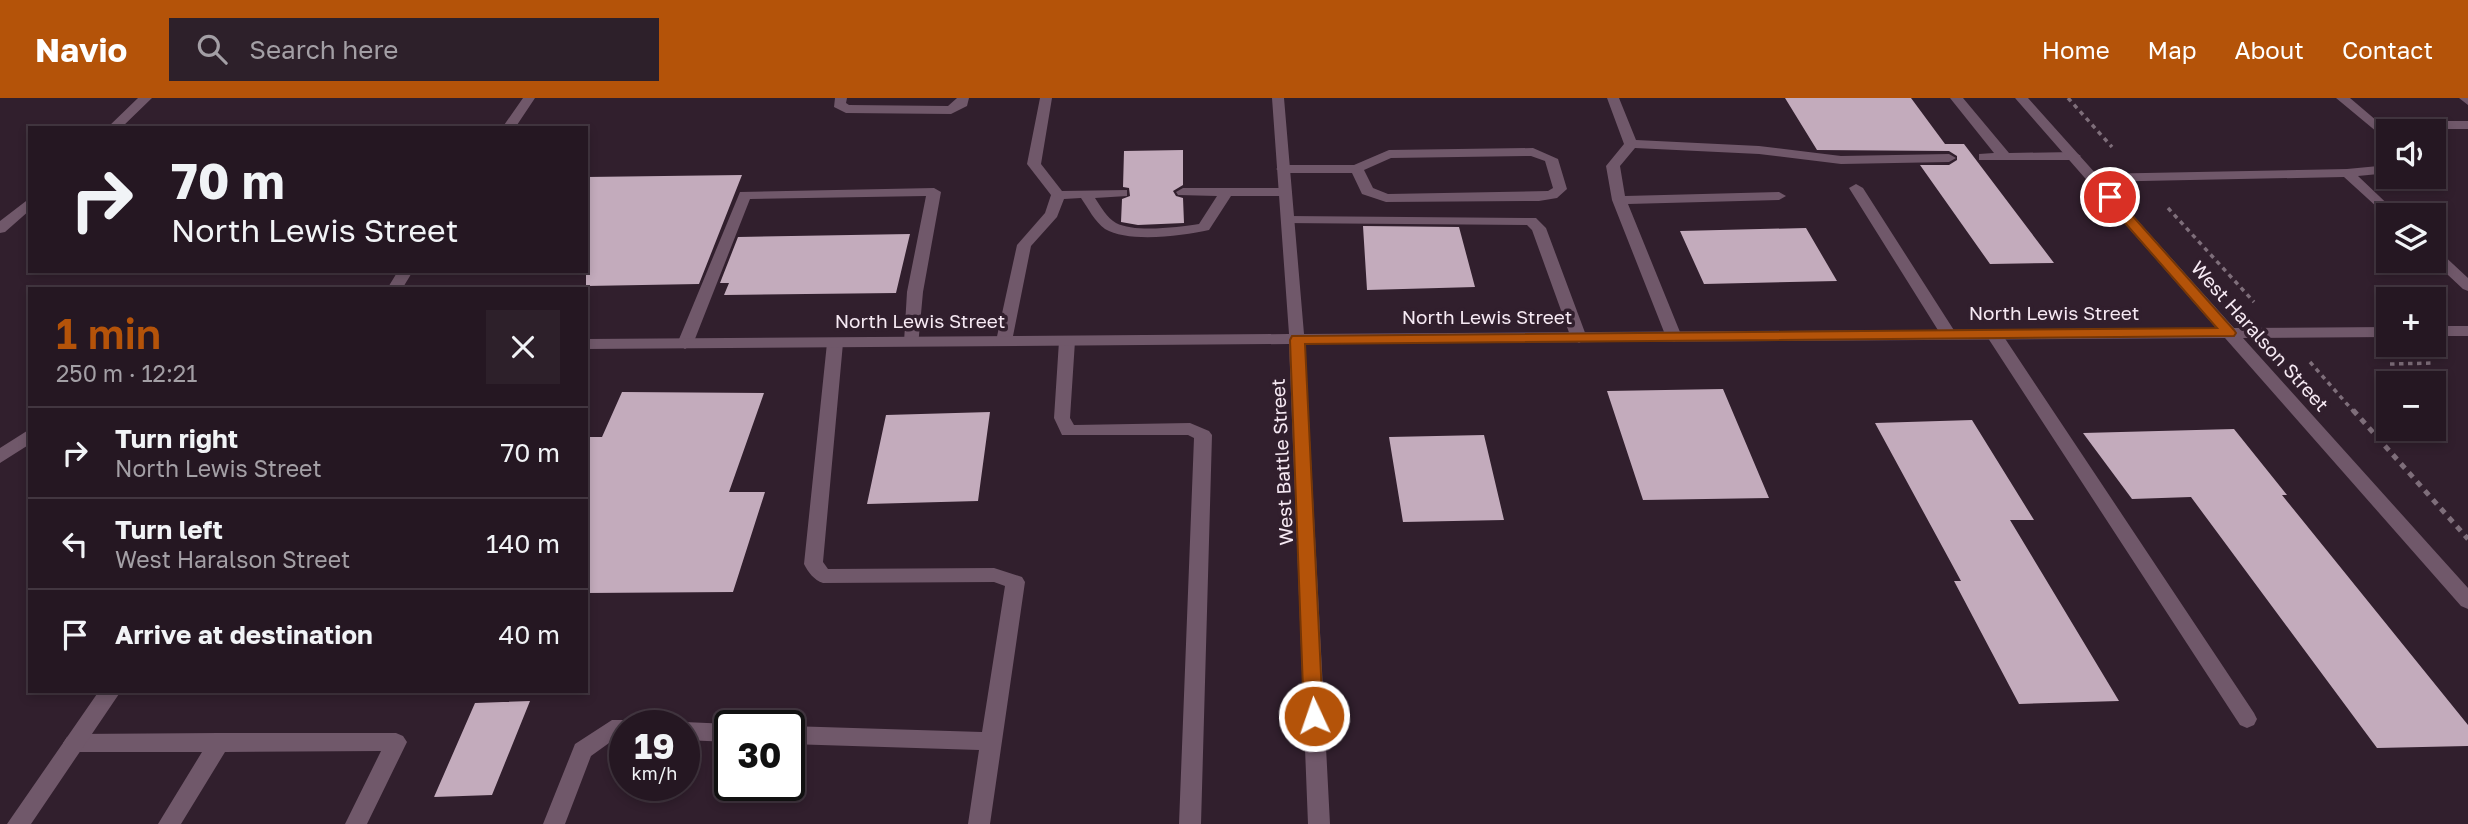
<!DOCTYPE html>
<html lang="en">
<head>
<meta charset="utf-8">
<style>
  :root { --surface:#251722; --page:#2d202a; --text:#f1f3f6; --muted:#a39fa5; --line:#423640; --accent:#b45309 }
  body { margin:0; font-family:"Golos Text",sans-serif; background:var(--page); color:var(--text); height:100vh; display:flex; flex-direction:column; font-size:26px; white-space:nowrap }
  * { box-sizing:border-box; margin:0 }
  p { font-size:23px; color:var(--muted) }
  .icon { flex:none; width:38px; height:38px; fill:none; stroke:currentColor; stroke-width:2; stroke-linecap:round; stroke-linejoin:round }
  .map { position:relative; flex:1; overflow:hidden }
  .side { position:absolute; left:28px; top:189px; width:560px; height:406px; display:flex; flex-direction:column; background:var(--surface); border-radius:0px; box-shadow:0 4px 10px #0003,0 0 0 2px var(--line) }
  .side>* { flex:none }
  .hud { position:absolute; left:28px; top:28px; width:560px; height:147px; border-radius:0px; box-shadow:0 4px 10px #0003,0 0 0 2px var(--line); background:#251722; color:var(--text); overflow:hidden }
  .controls { position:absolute; left:2376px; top:21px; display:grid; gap:14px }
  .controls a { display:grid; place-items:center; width:70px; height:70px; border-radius:0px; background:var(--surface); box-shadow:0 4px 10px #0003,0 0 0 2px var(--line); font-size:35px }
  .speed { position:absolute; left:609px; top:612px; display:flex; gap:14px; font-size:35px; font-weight:700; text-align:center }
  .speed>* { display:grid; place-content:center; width:91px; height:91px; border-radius:50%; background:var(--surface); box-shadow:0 4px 10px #0003,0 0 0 2px var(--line); line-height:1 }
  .speed small { font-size:18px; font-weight:400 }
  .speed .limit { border:4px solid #111; border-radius:10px; background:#fff; color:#111 }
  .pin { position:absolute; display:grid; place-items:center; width:60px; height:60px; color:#fff; margin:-30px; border:4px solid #fff; border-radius:50%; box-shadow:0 2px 7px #0007 }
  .me { position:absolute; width:77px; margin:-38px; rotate:357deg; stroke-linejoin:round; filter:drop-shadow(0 0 5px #0008) }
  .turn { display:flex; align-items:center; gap:24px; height:147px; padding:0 28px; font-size:32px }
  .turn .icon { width:91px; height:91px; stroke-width:2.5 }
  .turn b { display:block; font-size:49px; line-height:60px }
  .round { display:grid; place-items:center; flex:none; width:74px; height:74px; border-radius:0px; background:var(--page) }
  .headline { display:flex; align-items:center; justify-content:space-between; height:119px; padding:0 28px }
  h1 { font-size:42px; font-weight:600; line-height:52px; color:var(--accent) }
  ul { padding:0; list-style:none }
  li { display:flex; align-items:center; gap:21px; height:91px; padding:0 28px; border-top:2px solid var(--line) }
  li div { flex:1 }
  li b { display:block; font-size:26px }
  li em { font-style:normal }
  header { display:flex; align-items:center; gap:42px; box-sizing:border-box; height:98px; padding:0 35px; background:var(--accent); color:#fff }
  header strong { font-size:33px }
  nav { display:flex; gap:38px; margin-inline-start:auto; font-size:24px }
  .search { width:490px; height:63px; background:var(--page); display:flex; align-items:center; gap:18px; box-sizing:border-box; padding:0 24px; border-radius:0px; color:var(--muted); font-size:26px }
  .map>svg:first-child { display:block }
  .building { fill:#c3abbc }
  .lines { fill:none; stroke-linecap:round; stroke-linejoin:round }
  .path-far1 { stroke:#7e6e7a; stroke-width:3.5; stroke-dasharray:4.5 4.5; stroke-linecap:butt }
  .path { stroke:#7e6e7a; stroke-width:5; stroke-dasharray:6 6; stroke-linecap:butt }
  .lane { fill:#70586a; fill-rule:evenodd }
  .street { fill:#70586a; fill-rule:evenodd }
  .route { fill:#b45309; stroke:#753606; stroke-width:2 }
  .labels { text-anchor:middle; stroke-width:7; stroke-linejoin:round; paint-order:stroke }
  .street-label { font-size:19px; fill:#f6e9f3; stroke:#311f2d }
</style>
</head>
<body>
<header>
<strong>Navio</strong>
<div class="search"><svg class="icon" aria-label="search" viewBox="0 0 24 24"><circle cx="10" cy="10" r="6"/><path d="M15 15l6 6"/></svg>Search here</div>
<nav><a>Home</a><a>Map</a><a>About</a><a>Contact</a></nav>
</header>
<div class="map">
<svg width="2468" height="726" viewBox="0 0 2468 726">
  <rect width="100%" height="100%" fill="#311f2d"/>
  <path class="building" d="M1785,0H1911L1945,46H1964L2054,165L1990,166L1920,67H1949L1957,62V58L1949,53L1817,52Z
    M1183,52V87L1173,93L1176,98L1183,100L1184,125L1138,127L1121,124L1122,101L1130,98L1129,90L1123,89L1124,53Z
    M742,77L699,186L586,188V79Z
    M1363,128L1459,129L1475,189L1367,192Z
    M1806,130L1837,183L1704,186L1680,133Z
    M910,136L896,195L724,197L729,185H720L738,139Z
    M1723,291L1769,400L1643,402L1607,293Z
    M622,294L764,295L729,394H765L733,494L586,495V339H602Z
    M990,314L978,403L867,406L886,317Z
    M1972,322L2034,422H2010L2119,603L2019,606L1954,483H1961L1875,325Z
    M2234,331L2287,397H2282L2468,627V648L2377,650L2191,399L2132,401L2083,335Z
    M1484,337L1504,422L1403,424L1389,339Z
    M530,603L492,697L434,699L475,605Z"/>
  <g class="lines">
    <path class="path-far1" d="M2068,0L2112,49
      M2168,110L2254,204
      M2310,264L2354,314
      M2390,266L2434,265"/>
    <path class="path" d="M2353,312L2468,441"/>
    <path class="lane" d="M138,0H152L121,30H107Z
      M835,0H847L846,5L849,7L948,8L957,0H969L967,8L951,16L846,15L834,9Z
      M1040,0H1052L1041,66L1062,93L1127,92V98L1095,100C1101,109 1107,120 1116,125C1135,135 1179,129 1199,126L1217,98L1178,97L1176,94L1183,90H1285L1292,94L1285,98H1231L1209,132C1183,138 1128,145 1105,131C1095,124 1088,110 1081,100L1064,101L1057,119L1031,148L1012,243L1004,248L998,247L996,243L1017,147L1045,115L1051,97L1027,66Z
      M1607,0H1619L1636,42L1759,48L1841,58L1949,56L1956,60L1949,64L1841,66L1759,56L1635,50L1620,68L1625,98L1779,94L1786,98L1779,102L1628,106L1682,239L1674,244L1666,239L1612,102L1606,68L1624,46Z
      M1950,0H1963L2009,55L2074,54L2081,58L2074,62H1979V56L1994,55Z
      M2336,0H2350L2377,23H2468V31H2386L2389,33V44Z
      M2459,0H2468V7Z
      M1533,50L1558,61L1567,91L1557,100L1539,103L1386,104L1362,96L1352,75H1283L1276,71L1283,67H1354L1389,52ZM1531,58L1545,63L1553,90L1548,93L1388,96L1373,90L1364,72L1391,60Z
      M2389,67V75L2358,78L2399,117H2389V120L2344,79L2093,84L2086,80L2093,76L2347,71Z
      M1856,86L1863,90L1957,237L1955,241H1943L1941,237L1849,90Z
      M934,90L941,94L923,194L918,248H906L904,244L907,194L926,98L750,101L693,246L685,251L677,246L740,94Z
      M30,100V112L5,134L0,135V123Z
      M1288,118L1536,120L1546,130L1587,240L1579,245L1571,240L1532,132L1527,127L1283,125L1281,122L1283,119Z
      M2434,152L2439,153L2468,180V193L2463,191L2433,163Z
      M1994,232L2000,233L2254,615L2257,621L2254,627L2247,630L2240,627L1986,237Z
      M1067,238L1075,243L1070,320L1074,327L1190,325L1209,333L1212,337L1201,726H1179L1194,340L1188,337H1062L1054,320L1059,243Z
      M835,240L843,245L823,464L828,471L994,470L1022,479L1025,484L990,726H968L979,652L789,646V628L982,634L1005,488L994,484L823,485C814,482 808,474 804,466L827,245Z
      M30,331V346L0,365V350Z
      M612,622H625L634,628H625V640H616L591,658L565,726H543L575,646Z
      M684,624L730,626L736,628H730V644L684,642V628H676Z
      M219,635H396L403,638L407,644L367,726H345L381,653L225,654L181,726H158L202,654H74L67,651L63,645L67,639L74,636Z"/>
    <path class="street" d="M523,0H535L515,30H502Z
      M1272,0H1284L1304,236L2216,230L2015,0H2028L2234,230L2389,229V239L2243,240L2468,490V511L2461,508L2225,240L1305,246L1330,726H1308L1289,246L586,251V241L1289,236Z
      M398,173H413L402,191H387Z
      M2434,228H2468V238H2434Z
      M99,593H121L31,726H7Z"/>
  </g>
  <path class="route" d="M2110,96L2114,97L2234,232L2236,235L2234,238L1305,246L1323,618L1321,624L1314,626L1307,624L1304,618L1290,242L1292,238L2217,230L2105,102V97Z"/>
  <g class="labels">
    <g class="street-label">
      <text x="2054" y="222">North Lewis Street</text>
      <text x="1487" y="226">North Lewis Street</text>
      <text x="920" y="230">North Lewis Street</text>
      <text transform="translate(2260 238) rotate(48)" y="7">West Haralson Street</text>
      <text transform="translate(1282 364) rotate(-93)" y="7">West Battle Street</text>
    </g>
  </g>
</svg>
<div class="controls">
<a><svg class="icon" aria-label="sound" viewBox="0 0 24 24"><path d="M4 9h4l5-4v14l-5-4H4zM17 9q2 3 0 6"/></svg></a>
<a><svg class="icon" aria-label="layers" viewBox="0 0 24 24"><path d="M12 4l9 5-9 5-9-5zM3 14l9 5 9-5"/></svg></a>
<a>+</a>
<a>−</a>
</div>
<div class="speed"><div>19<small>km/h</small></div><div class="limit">30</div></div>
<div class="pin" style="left:2110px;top:99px;background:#d93025"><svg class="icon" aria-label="arrive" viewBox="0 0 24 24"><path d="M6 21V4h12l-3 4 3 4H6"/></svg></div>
<svg class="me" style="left:1314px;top:618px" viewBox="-20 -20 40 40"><circle r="17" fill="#b45309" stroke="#fff" stroke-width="3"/><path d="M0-11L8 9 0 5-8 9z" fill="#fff"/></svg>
<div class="hud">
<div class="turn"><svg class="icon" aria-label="right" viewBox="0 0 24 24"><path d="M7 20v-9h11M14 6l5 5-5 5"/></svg><div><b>70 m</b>North Lewis Street</div></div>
</div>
<section class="side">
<div class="headline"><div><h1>1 min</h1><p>250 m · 12:21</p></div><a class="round"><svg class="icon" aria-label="close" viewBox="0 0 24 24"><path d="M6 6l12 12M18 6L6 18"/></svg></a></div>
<ul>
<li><svg class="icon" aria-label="right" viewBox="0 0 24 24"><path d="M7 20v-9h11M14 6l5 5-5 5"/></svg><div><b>Turn right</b><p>North Lewis Street</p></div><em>70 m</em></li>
<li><svg class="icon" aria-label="left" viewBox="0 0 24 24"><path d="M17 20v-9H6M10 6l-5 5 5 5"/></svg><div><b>Turn left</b><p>West Haralson Street</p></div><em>140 m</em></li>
<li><svg class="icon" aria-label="arrive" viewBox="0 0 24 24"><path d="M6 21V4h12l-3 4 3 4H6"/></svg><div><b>Arrive at destination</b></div><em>40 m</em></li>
</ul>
</section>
</div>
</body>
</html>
